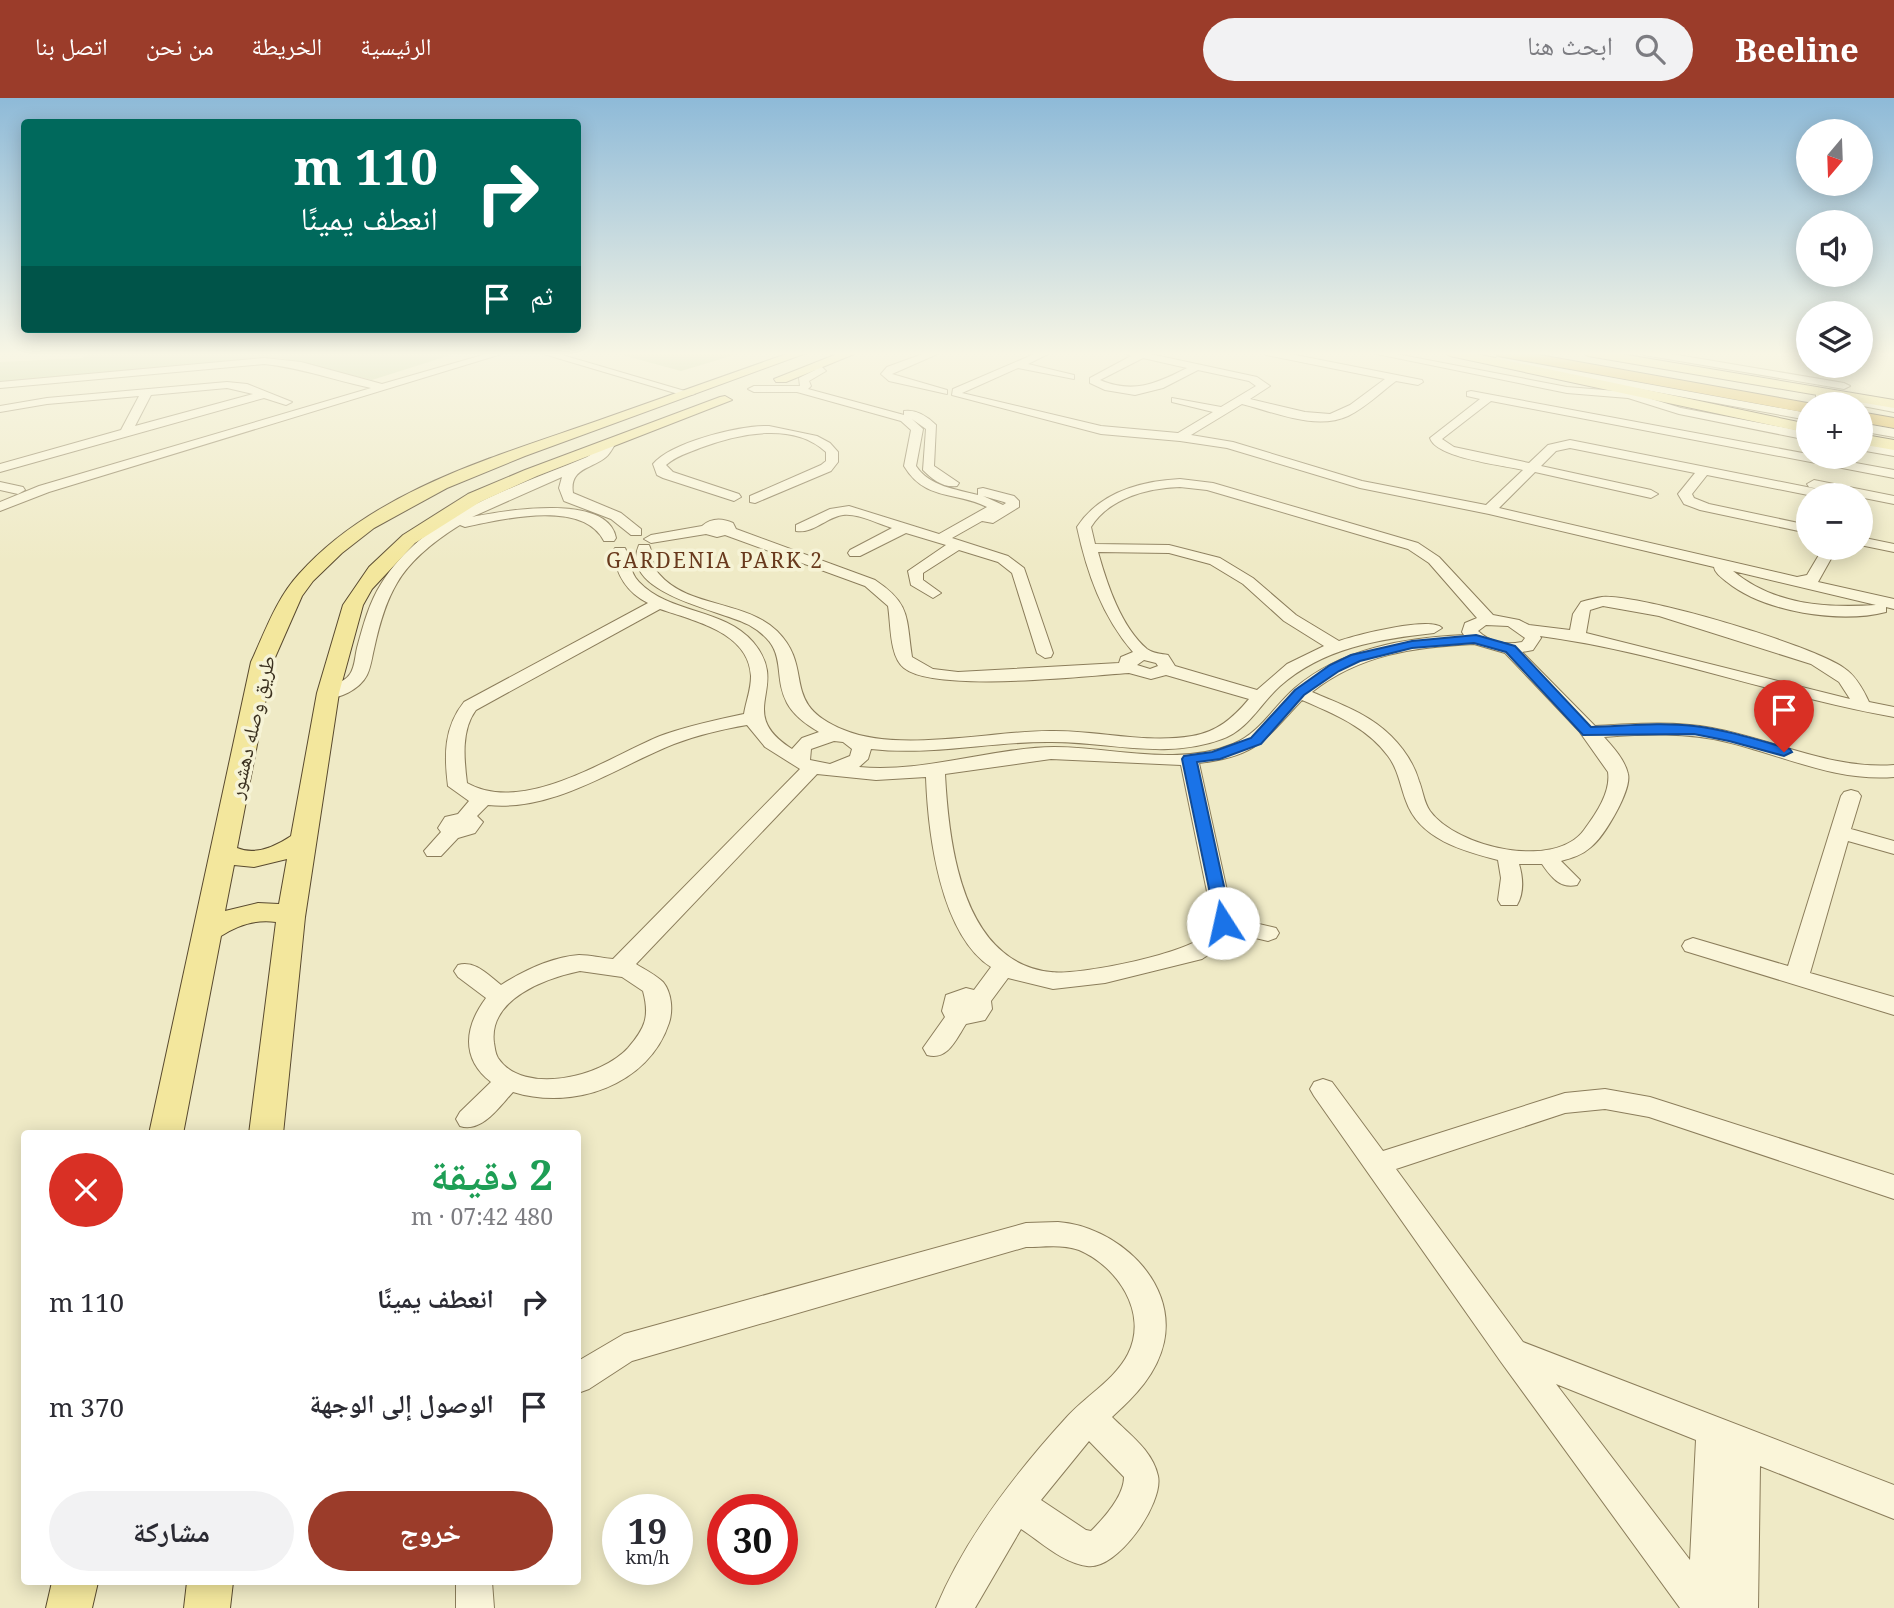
<!DOCTYPE html>
<html lang="ar">
<head>
<meta charset="utf-8">
<style>
  :root { --surface:#fff; --page:#f2f2f3; --text:#2b2b33; --muted:#7c7c81; --accent:#9b3c2a }
  body { margin:0; font-family:"Noto Serif","Noto Naskh Arabic",serif; background:var(--page); color:var(--text); direction:rtl; height:100vh; display:flex; flex-direction:column; font-size:26px; white-space:nowrap }
  * { box-sizing:border-box; margin:0 }
  p { font-size:23px; color:var(--muted) }
  .icon { flex:none; width:38px; height:38px; fill:none; stroke:currentColor; stroke-width:2; stroke-linecap:round; stroke-linejoin:round }
  .map { position:relative; flex:1; overflow:hidden; direction:ltr }
  .side { position:absolute; left:21px; top:1032px; width:560px; height:455px; display:flex; flex-direction:column; background:var(--surface); border-radius:7px; box-shadow:0 4px 18px #0003; direction:rtl }
  .side>* { flex:none }
  .banner { position:absolute; left:21px; top:21px; width:560px; height:214px; border-radius:7px; box-shadow:0 4px 18px #0003; direction:rtl; background:#00695c; color:#fff; overflow:hidden }
  .needle { width:46px; rotate:199deg }
  .tools { position:absolute; left:1796px; top:21px; display:grid; gap:14px }
  .tools a { display:grid; place-items:center; width:77px; height:77px; border-radius:50%; background:var(--surface); box-shadow:0 4px 18px #0003; font-size:35px }
  .speed { position:absolute; left:602px; top:1396px; display:flex; gap:14px; font-size:35px; font-weight:700; text-align:center }
  .speed>* { display:grid; place-content:center; width:91px; height:91px; border-radius:50%; background:var(--surface); box-shadow:0 4px 18px #0003; line-height:1 }
  .speed small { font-size:18px; font-weight:400 }
  .speed .limit { border:10px solid #d22; background:#fff; color:#111 }
  .pin { position:absolute; display:grid; place-items:center; width:60px; height:60px; color:#fff; margin:-72px -30px; border-radius:50% 50% 50% 0; rotate:-45deg; box-shadow:0 0 7px #0007 }
  .pin .icon { rotate:45deg }
  .me { position:absolute; width:77px; margin:-38px; rotate:350deg; stroke-linejoin:round; filter:drop-shadow(0 0 5px #0008) }
  .turn { display:flex; align-items:center; gap:24px; height:147px; padding:0 28px; font-size:32px }
  .turn .icon { width:91px; height:91px; stroke-width:2.5 }
  .turn b { display:block; font-size:49px; line-height:60px }
  .then { display:flex; align-items:center; height:66px; padding:0 28px; background:#0003; gap:14px; font-size:26px }
  .round { display:grid; place-items:center; flex:none; width:74px; height:74px; border-radius:37px; background:var(--page) }
  .summary { display:flex; align-items:center; justify-content:space-between; height:119px; padding:0 28px }
  h1 { font-size:42px; font-weight:700; line-height:52px; color:#1e9e55 }
  .action { display:flex; gap:14px; margin-top:auto; padding:14px 28px }
  .action a { flex:1; height:80px; border-radius:42px; background:var(--accent); color:#fff; font-size:28px; font-weight:700; line-height:80px; text-align:center }
  .action a+a { background:var(--page); color:var(--text) }
  ul { padding:0; list-style:none }
  li { display:flex; align-items:center; gap:21px; height:105px; padding:0 28px }
  li div { flex:1 }
  li b { display:block; font-size:26px }
  li em { font-style:normal }
  header { display:flex; align-items:center; gap:42px; box-sizing:border-box; height:98px; padding:0 35px; background:var(--accent); color:#fff }
  header strong { font-size:33px }
  nav { display:flex; gap:38px; margin-inline-start:auto; font-size:24px }
  .search { width:490px; height:63px; background:var(--page); display:flex; align-items:center; gap:18px; box-sizing:border-box; padding:0 24px; border-radius:38px; color:var(--muted); font-size:26px }
  .map>svg:first-child { display:block }
  .green { fill:#bfce99 }
  .lines { fill:none; stroke-linecap:round; stroke-linejoin:round }
  .minor-casing { stroke:#8b7d5b; stroke-width:2 }
  .major-casing { stroke:#594a2f; stroke-width:2 }
  .highway-casing { stroke:#594a2f; stroke-width:2 }
  .minor { fill:#faf5d9; fill-rule:evenodd }
  .major { fill:#f3e79d; fill-rule:evenodd }
  .highway { fill:#dfba56; fill-rule:evenodd }
  .route { fill:#1a73e8; stroke:#114b97; stroke-width:2 }
  .labels { text-anchor:middle; stroke-width:7; stroke-linejoin:round; paint-order:stroke }
  .far-neighbourhood-label { font-size:21px; letter-spacing:2px; fill:#693a1d; stroke:#f6f3d6 }
  .far-street-label { font-size:21px; fill:#3b311f; stroke:#f6f3d6 }
</style>
</head>
<body>
<header>
<strong>Beeline</strong>
<div class="search"><svg class="icon" aria-label="search" viewBox="0 0 24 24"><circle cx="10" cy="10" r="6"/><path d="M15 15l6 6"/></svg>ابحث هنا</div>
<nav><a>الرئيسية</a><a>الخريطة</a><a>من نحن</a><a>اتصل بنا</a></nav>
</header>
<div class="map">
<svg width="1894" height="1510" viewBox="0 0 1894 1510">
  <rect width="100%" height="100%" fill="#efeac6"/>
  <path class="green" d="M90,254H460L372,282L280,260L0,284V264L83,260Z
    M611,254H744L681,273Z"/>
  <g class="lines">
    <defs>
      <path id="minor" d="M493,254H508L49,394L0,413V404L39,388L371,290C333,282 303,270 264,266L0,290V284L264,260L301,264L382,286Z
        M537,254H552L695,296L685,298Z
        M928,254H942L892,276L947,292V296L889,283L881,276L887,269Z
        M1039,254H1052L1028,266L1074,277V281L1018,270L962,295L1101,328L1178,335L1213,314L1172,304V300L1221,309L1256,288L1249,283L1198,272L1163,290L1135,297L1105,292L1090,285V280L1131,258L1123,254H1141L1257,279L1270,288L1250,301L1305,314L1330,316L1350,307L1385,281L1266,257L1261,254H1280L1422,282L1423,284L1418,287L1396,283C1380,295 1366,309 1348,318C1316,333 1274,314 1242,306L1191,337L1233,344L1362,383L1486,407L1523,372C1502,367 1436,360 1430,340L1480,301L1467,298V294L1471,293L1808,356V359H1823L1894,372V380L1491,303L1442,341L1454,349L1529,365L1548,347L1570,342L1832,394L1834,397H1808L1707,377L1692,396L1694,400L1709,406L1808,427V435L1700,412L1684,406L1678,396L1695,375L1570,350L1556,353L1541,368L1651,392L1658,396L1651,400L1535,374L1499,410L1797,479L1807,477L1823,450H1837L1818,484L1894,501V511L1886,509V514C1840,526 1764,514 1727,484C1721,479 1715,475 1714,469L1489,416L1360,390L1227,350L1180,343L1101,336L952,297L953,291ZM1143,260L1187,270C1156,286 1133,296 1100,282ZM1733,473L1876,507C1825,510 1774,507 1733,473Z
        M1367,254H1386L1567,289L1629,294L1681,310L1808,334V342L1679,316L1628,300L1567,295Z
        M1639,254H1660L1844,285L1850,288L1844,291L1644,257Z
        M1497,259L1808,315V322L1493,264L1492,262Z
        M817,264L826,273L809,283L811,288L808,291L904,317V313C917,311 928,319 936,327L934,368L959,385L957,388C943,390 932,381 923,372L926,331L912,321L923,331L916,368C930,389 956,391 978,397V391L983,390L1014,398L1019,403V409L993,425L982,423L952,440L1008,458L1024,470L1053,555L1051,559L1045,560L1037,555L1012,475L998,464L959,452L923,475V482L941,495L933,500L911,487L908,473L946,447L906,435L860,458H850L848,455L850,452L892,430C878,426 858,415 843,417C827,419 813,436 796,433V427L830,411L849,408L939,436L987,409C955,393 925,403 904,368L911,332L901,323L797,294H754L748,291L754,288H800L799,280L815,272L812,267ZM983,398L1004,404L1006,405L1003,407Z
        M227,284L247,286L292,304L286,307L264,300L0,374V366L121,332L139,298L47,306L0,314V308L47,300ZM227,290L253,296L135,328L151,297Z
        M1820,294L1894,308V314L1816,299V295Z
        M1860,325L1894,331V339L1860,333Z
        M769,328L817,338L830,345L838,354V364L831,373L755,405L750,404V398L821,367L826,363V354C793,323 737,336 700,350C688,355 676,358 666,367L673,374L739,396L741,399L734,403L663,380L657,377L653,366C671,344 741,327 769,328Z
        M610,341L616,345C613,349 610,356 606,359C592,371 569,370 573,395L621,415L641,431V437H631L611,421L564,403L559,390L562,379L472,419C502,413 608,394 616,440L614,443H604C583,401 502,421 465,429L460,427C436,442 411,461 397,485C385,505 379,528 374,551C372,559 371,569 367,577C360,591 338,603 322,599L319,595C327,586 343,587 350,576C355,569 355,558 357,550C363,528 369,505 381,486C425,415 514,390 587,359C595,355 601,343 610,341Z
        M1860,344L1894,350V358L1860,352Z
        M1180,381L1213,385L1418,445L1439,459L1493,517L1519,522L1529,527L1570,532L1573,516L1581,504C1588,502 1596,500 1602,499C1641,496 1812,547 1844,570C1856,578 1863,591 1869,604L1894,609V619C1775,598 1660,554 1540,538L1541,540L1533,552L1522,554L1595,628C1634,626 1673,623 1712,630C1773,641 1831,672 1894,667V679C1836,684 1782,657 1727,644C1686,634 1645,636 1604,639C1613,649 1625,662 1628,676C1632,692 1604,739 1591,749C1582,757 1572,760 1561,763L1580,782L1577,787C1560,791 1551,779 1542,766H1519C1523,779 1524,795 1517,807H1501L1498,802L1501,780L1498,762C1463,753 1419,741 1406,703C1400,687 1398,671 1388,658C1367,629 1334,616 1302,602C1264,642 1258,658 1199,665L1233,820L1276,830L1279,835L1276,840L1268,843L1230,834L1220,849L1202,861L1105,885L1053,891L1008,880L991,903L992,911L985,922L966,926C956,941 948,963 927,957L923,950L945,919L942,913L946,897L966,890L974,892L991,869C940,836 928,735 926,679L876,682L817,676L636,866C644,871 656,877 663,884C672,895 673,913 669,925C649,987 573,1013 513,994C499,1009 482,1035 460,1028L456,1021L460,1014L491,984C460,960 465,928 486,900L458,879L454,873L458,867C475,862 488,877 501,887C523,873 552,859 579,857C590,857 602,860 613,861L800,671L765,649L747,627C723,631 698,637 674,646C616,669 554,714 488,707L477,718L483,724L475,735L458,740L441,758H427L424,753L441,734L438,730L445,719L458,716L469,703L448,688C444,657 444,629 464,604L648,505C626,494 616,476 613,453L615,450H625C631,461 629,474 639,484C669,516 724,510 753,544C792,590 733,613 792,651L802,640L819,634C807,627 794,618 787,605C771,574 791,551 749,527C722,512 618,496 639,447H649C654,457 650,467 659,476C688,510 745,502 777,533C816,572 778,605 844,632C899,655 990,633 1050,633C1097,632 1145,646 1192,638C1217,634 1233,620 1249,601L1166,577L1151,581L1129,575C1084,578 935,595 904,570C889,558 891,525 888,508L865,488L725,437L717,439L706,436L651,445L644,441L651,437L702,428C711,420 722,420 733,425L736,431L875,482C911,506 906,519 912,559L933,571L958,574L1119,565L1121,559L1133,554C1102,518 1087,475 1077,429C1099,395 1140,383 1180,381ZM1180,389L1207,392L1408,451L1429,465L1477,520L1465,525L1462,534L1464,537C1404,540 1342,550 1295,590C1274,608 1260,635 1233,646C1178,669 1111,649 1054,649C988,650 926,675 859,669L868,661L871,651C932,658 992,643 1052,644C1109,644 1166,662 1222,641C1248,632 1260,606 1280,588C1323,550 1379,541 1434,535L1442,530C1430,518 1357,537 1339,543L1296,517L1253,480L1220,460L1169,447L1095,446L1091,429C1109,400 1148,390 1180,389ZM1098,454L1169,455L1210,466L1243,486L1284,523L1324,548L1287,566L1257,592L1175,568L1168,557C1162,556 1152,555 1147,551C1121,529 1107,486 1098,454ZM1603,508L1659,518L1811,566L1839,584L1850,601L1586,535L1590,512ZM660,511C694,523 749,534 751,578C751,592 746,603 744,616C716,622 687,628 660,638C607,660 523,717 467,685C464,661 461,632 476,612ZM1486,527L1508,528L1525,540L1522,544C1505,547 1491,545 1478,533ZM1474,546L1505,555L1579,633L1608,674C1611,694 1596,716 1584,732C1555,772 1457,750 1430,713C1424,705 1423,693 1419,683C1414,666 1404,651 1391,638C1369,616 1340,606 1312,594C1360,556 1415,549 1474,546ZM1144,562L1156,565L1158,568L1150,571L1137,567ZM834,643L843,644L852,651L850,658L830,666L810,662L811,651ZM1051,661L1181,667L1211,813C1211,820 1211,828 1208,834C1195,855 1076,878 1051,874C1033,872 1017,866 1003,854C957,816 948,732 945,676ZM580,873L622,879L643,893C650,919 645,930 628,950C602,979 523,998 498,960C495,955 495,950 494,945C488,901 546,880 580,873Z
        M1814,382L1894,398V406L1809,389L1807,386Z
        M0,384L23,389L25,392L18,396L0,392Z
        M1860,439L1894,446V454L1860,447Z
        M1851,692L1858,694L1861,698L1851,731L1894,743V756L1848,743L1810,875L1894,899V917L1685,853L1682,848L1685,843L1693,840L1788,868L1841,698L1844,694Z
        M1323,981L1332,984L1383,1053L1565,995L1605,991L1650,999L1894,1077V1101L1649,1019L1605,1011L1565,1015L1396,1071L1523,1244L1894,1387V1421L1760,1368L1758,1510H1680L1501,1264L1314,998L1310,991L1314,984ZM1556,1286L1696,1342L1690,1462Z
        M1058,1124C1115,1128 1177,1182 1164,1244C1157,1276 1135,1298 1112,1319C1129,1336 1153,1353 1158,1378C1164,1405 1117,1473 1087,1468C1063,1465 1041,1444 1021,1431L975,1510H936C965,1440 1015,1376 1065,1321C1084,1299 1115,1282 1128,1256C1149,1215 1117,1168 1079,1152C1063,1146 1043,1149 1026,1149L632,1263L589,1291L578,1295V1263L624,1236L1026,1125ZM1089,1343L1124,1379C1124,1398 1104,1420 1091,1433L1086,1432L1041,1402Z
        M456,1484H492L494,1510H456Z"/>
      <path id="major" d="M792,254H809L525,358L447,390L374,430L342,455L313,483L302,498L273,564L237,750C256,758 276,748 291,738L317,595L343,507L369,469L403,437L468,396L525,372L720,299L725,298L732,302L537,378L480,404L415,445L372,491L363,507L339,595L305,819L283,1036H249L276,824C256,821 238,827 221,838L183,1036H149L251,564C265,534 276,501 299,476C374,392 494,359 597,323C662,300 727,277 792,254ZM287,761L279,806L258,805L225,813L234,767L254,769Z
        M842,254H859L786,284H776L774,281Z
        M1444,254H1467L1808,326V335L1450,258Z
        M1582,254H1609L1894,302V310L1588,258Z
        M1860,336L1894,342V352L1860,346Z
        M52,1484H98L92,1510H46Z
        M187,1484H233L230,1510H184Z"/>
      <path id="highway" d="M1492,254H1522L1813,306H1808V315L1499,258Z
        M1860,314L1894,320V330L1860,324Z"/>
    </defs>
    <use href="#minor" class="minor-casing"/>
    <use href="#major" class="major-casing"/>
    <use href="#highway" class="highway-casing"/>
    <use href="#minor" class="minor"/>
    <use href="#major" class="major"/>
    <use href="#highway" class="highway"/>
  </g>
  <linearGradient id="sky" x2="0" y2="1"><stop stop-color="#8ebad8"/><stop offset="0.55" stop-color="#f8f6e5"/><stop offset="1" stop-color="#f8f6e5" stop-opacity="0"/></linearGradient>
  <rect width="1894" height="465" fill="url(#sky)"/>
  <path class="route" d="M1476,537L1515,548L1591,629C1625,628 1660,624 1694,628C1727,632 1758,642 1790,651L1792,654L1784,658L1729,643L1694,636L1583,637L1506,554L1474,545L1412,550L1360,563L1339,573L1304,597L1261,646L1220,661L1197,664L1232,825L1229,829H1217L1182,661L1184,658L1212,654L1251,640L1295,592L1330,567L1351,557L1412,543Z"/>
  <g class="labels">
    <g class="far-neighbourhood-label">
      <text x="715" y="470">GARDENIA PARK 2</text>
    </g>
    <g class="far-street-label">
      <text transform="translate(252 629) rotate(-77)" y="7">طريق وصله دهشور</text>
    </g>
  </g>
</svg>
<div class="tools">
<a><svg class="needle" viewBox="-14 -14 28 28"><path d="M0-13l5 13h-10z" fill="#e53935"/><path d="M0 13l5-13h-10z" fill="#7c7c81"/></svg></a>
<a><svg class="icon" aria-label="sound" viewBox="0 0 24 24"><path d="M4 9h4l5-4v14l-5-4H4zM17 9q2 3 0 6"/></svg></a>
<a><svg class="icon" aria-label="layers" viewBox="0 0 24 24"><path d="M12 4l9 5-9 5-9-5zM3 14l9 5 9-5"/></svg></a>
<a>+</a>
<a>−</a>
</div>
<div class="speed"><div>19<small>km/h</small></div><div class="limit">30</div></div>
<div class="pin" style="left:1784px;top:654px;background:#d93025"><svg class="icon" aria-label="arrive" viewBox="0 0 24 24"><path d="M6 21V4h12l-3 4 3 4H6"/></svg></div>
<svg class="me" style="left:1223px;top:825px" viewBox="-20 -20 40 40"><circle r="19" fill="#fff"/><path d="M0-13L10 11 0 6-10 11z" fill="#1a73e8"/></svg>
<div class="banner">
<div class="turn"><svg class="icon" aria-label="right" viewBox="0 0 24 24"><path d="M7 20v-9h11M14 6l5 5-5 5"/></svg><div><b>110 m</b>انعطف يمينًا</div></div>
<div class="then">ثم<svg class="icon" aria-label="arrive" viewBox="0 0 24 24"><path d="M6 21V4h12l-3 4 3 4H6"/></svg></div>
</div>
<section class="side">
<div class="summary"><div><h1>2 دقيقة</h1><p>480 m · 07:42</p></div><a class="round" style="background:#d93025;color:#fff"><svg class="icon" aria-label="close" viewBox="0 0 24 24"><path d="M6 6l12 12M18 6L6 18"/></svg></a></div>
<ul>
<li><svg class="icon" aria-label="right" viewBox="0 0 24 24"><path d="M7 20v-9h11M14 6l5 5-5 5"/></svg><div><b>انعطف يمينًا</b></div><em>110 m</em></li>
<li><svg class="icon" aria-label="arrive" viewBox="0 0 24 24"><path d="M6 21V4h12l-3 4 3 4H6"/></svg><div><b>الوصول إلى الوجهة</b></div><em>370 m</em></li>
</ul>
<div class="action"><a>خروج</a><a>مشاركة</a></div>
</section>
</div>
</body>
</html>
